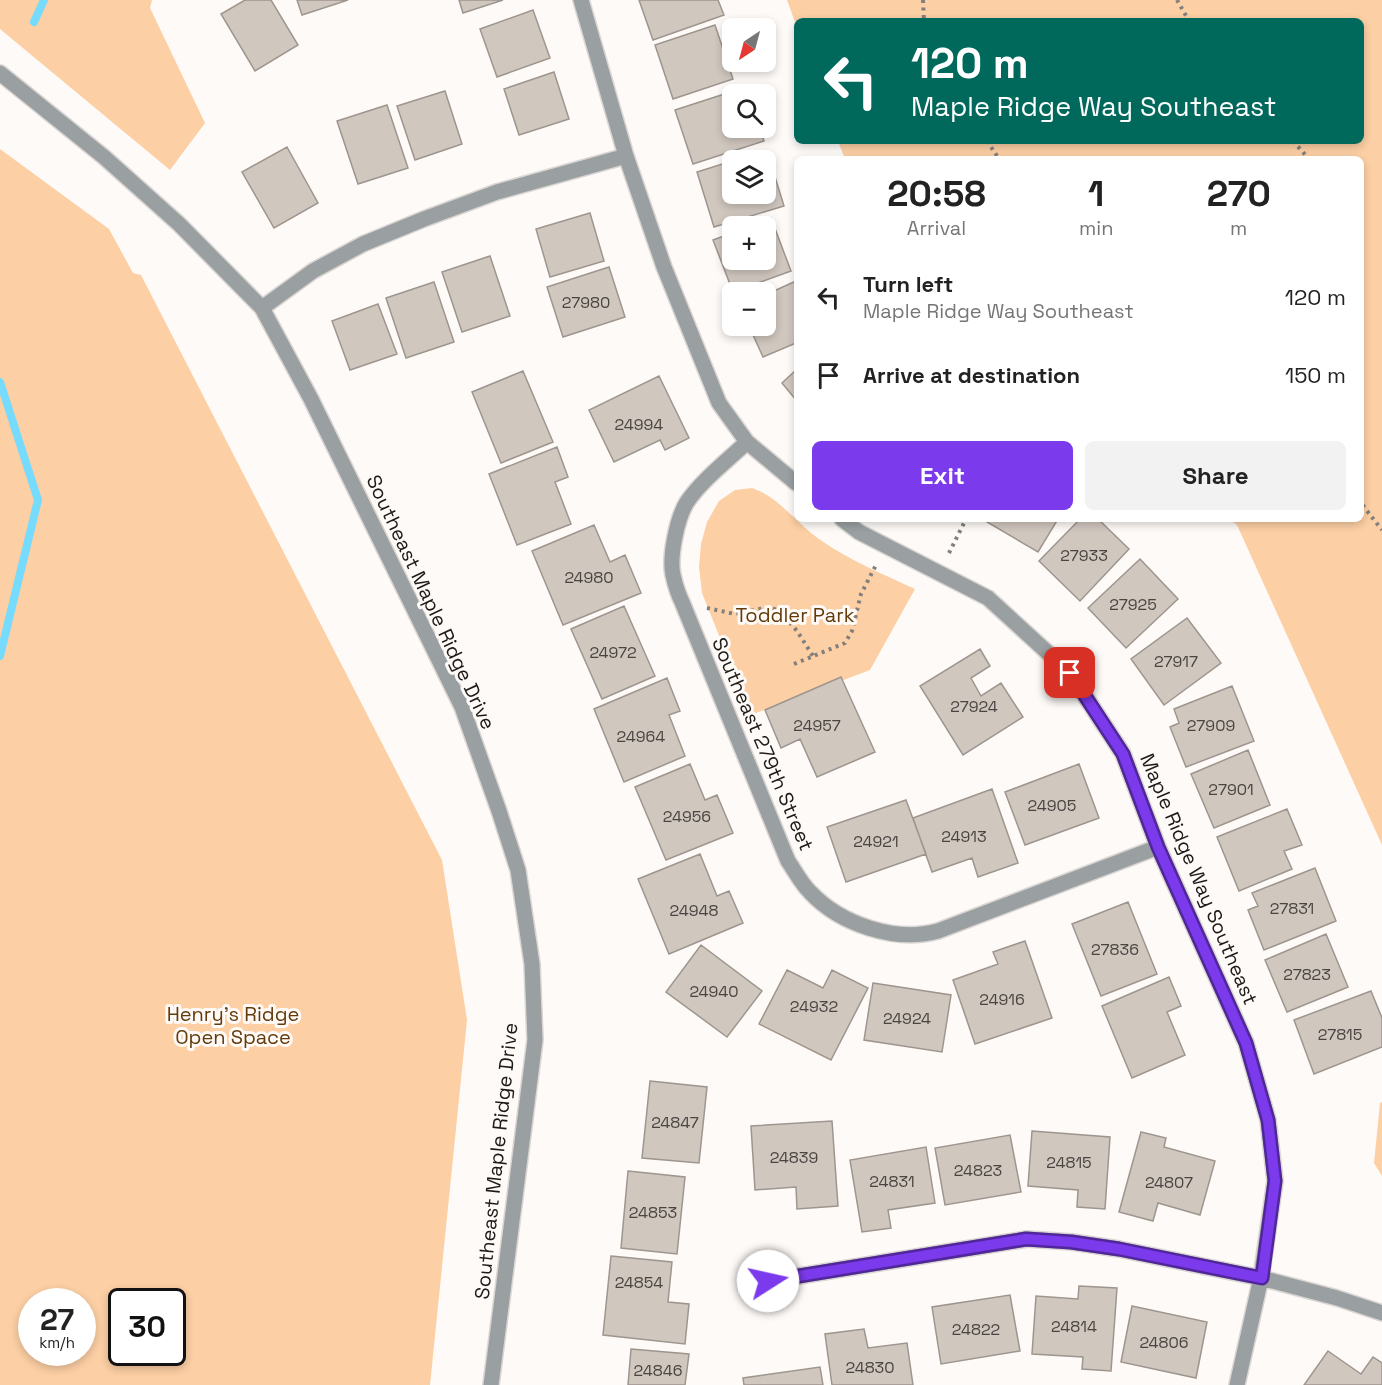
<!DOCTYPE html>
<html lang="en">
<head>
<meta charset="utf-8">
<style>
  :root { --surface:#fff; --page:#f2f2f2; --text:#222; --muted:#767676; --accent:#7c3aed }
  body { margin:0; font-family:"Space Grotesk",sans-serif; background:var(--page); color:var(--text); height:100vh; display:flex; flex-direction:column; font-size:22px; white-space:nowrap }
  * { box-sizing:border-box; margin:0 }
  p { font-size:20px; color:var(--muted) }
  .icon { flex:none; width:33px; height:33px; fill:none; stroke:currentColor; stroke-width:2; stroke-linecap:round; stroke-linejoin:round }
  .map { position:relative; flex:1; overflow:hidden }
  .side { position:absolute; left:794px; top:156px; width:570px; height:366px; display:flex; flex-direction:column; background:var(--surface); border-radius:9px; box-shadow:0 3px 9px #0003 }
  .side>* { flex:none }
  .banner { position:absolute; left:794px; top:18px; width:570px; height:126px; border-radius:9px; box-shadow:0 3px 9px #0003; background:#00695c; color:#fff; overflow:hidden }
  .needle { width:39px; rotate:216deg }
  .controls { position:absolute; left:722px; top:18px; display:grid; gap:12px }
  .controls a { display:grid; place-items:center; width:54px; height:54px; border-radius:9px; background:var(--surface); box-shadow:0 3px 9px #0003; font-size:30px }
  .speed { position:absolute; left:18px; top:1288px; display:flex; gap:12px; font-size:30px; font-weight:700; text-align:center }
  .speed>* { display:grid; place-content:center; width:78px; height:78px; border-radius:50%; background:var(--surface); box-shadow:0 3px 9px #0003; line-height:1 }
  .speed small { font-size:15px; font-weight:400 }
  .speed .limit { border:3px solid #111; border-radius:9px; background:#fff; color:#111 }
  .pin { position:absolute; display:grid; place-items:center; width:51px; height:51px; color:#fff; margin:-26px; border-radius:12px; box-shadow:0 3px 9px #0006 }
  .me { position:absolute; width:66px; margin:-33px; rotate:80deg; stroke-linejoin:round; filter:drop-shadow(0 0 4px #0008) }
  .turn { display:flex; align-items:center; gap:21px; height:126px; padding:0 18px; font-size:27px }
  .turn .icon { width:78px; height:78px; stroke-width:2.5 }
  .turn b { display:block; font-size:42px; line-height:51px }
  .eta { display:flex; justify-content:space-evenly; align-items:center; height:102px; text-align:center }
  .eta b { font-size:36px; font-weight:700; line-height:42px }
  .cta { display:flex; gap:12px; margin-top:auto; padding:12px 18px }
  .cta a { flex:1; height:69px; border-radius:9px; background:var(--accent); color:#fff; font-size:24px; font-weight:700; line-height:69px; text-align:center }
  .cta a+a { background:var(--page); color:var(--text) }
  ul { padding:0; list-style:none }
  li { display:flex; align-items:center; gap:18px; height:78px; padding:0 18px }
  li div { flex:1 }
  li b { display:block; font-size:22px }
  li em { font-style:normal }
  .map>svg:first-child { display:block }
  .green { fill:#fccfa4; fill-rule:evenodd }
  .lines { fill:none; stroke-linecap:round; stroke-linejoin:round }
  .stream { stroke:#76dbfd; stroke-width:8 }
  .building { fill:#d0c7bf; stroke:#9e958e; stroke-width:1.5 }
  .minor-casing { stroke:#dad6d3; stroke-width:18 }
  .path { stroke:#827f7c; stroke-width:4; stroke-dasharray:3 4.5; stroke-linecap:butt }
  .minor { stroke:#9a9fa1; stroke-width:15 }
  .route-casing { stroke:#51269a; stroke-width:15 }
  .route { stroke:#7c3aed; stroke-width:10 }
  .labels { text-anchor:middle; stroke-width:6; stroke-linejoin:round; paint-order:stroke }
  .number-label { font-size:16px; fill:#4a4541 }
  .street-label { font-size:20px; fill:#1d1a17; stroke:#fefaf7 }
  .park-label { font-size:20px; fill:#633b0a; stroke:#fefaf7 }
</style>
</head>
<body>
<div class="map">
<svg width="1382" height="1385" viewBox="0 0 1382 1385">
  <rect width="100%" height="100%" fill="#fefaf7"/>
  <path class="green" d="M0,0H152L150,8L205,123L170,170L0,29Z
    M787,0H1382V845L1237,525L1229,519H1360V159H845L838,141H1360V21H796V25Z
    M0,149L109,229L133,273L141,275L442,860L467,1020L430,1385H0ZM32,1302H82V1353H32ZM122,1302H172V1353H122Z
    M752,488C779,497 796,523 819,539C848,560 883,574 915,589L870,670L751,715L702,593L699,567L701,544L707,522L719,501L735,490Z
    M1382,1102V1176L1374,1163L1380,1103Z"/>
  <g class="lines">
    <path class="stream" d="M34,22L44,0
      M0,382L38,500L0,656"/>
  </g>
  <path class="building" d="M245,0H271L298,45L255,71L221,14Z
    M297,0H348L302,15Z
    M459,0H503L463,13Z
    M639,0H718L724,15L653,40Z
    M533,10L550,58L497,77L480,29Z
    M715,25L733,79L673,99L655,45Z
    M554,72L569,119L519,135L504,89Z
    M746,87L749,94H732V128H760L764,141L693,164L675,110Z
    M445,91L462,144L415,160L397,106Z
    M387,105L408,168L358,184L337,121Z
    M287,147L318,203L274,228L242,172Z
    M767,151L784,206L714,227L697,172L732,161V194H765V160H735Z
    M590,213L604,261L550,277L536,229Z
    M771,218L791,271L733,292L713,240L732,233V260H765V226H750Z
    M490,256L510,316L462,332L442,272Z
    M609,267L625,317L563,337L547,287Z
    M796,281V343L763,357L749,326H765V295Z
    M434,282L454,342L406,358L386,298Z
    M378,304L397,354L350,370L332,321Z
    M796,370V400L782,383Z
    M523,371L553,442L501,463L472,392Z
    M659,376L689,438L665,450L660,440L614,462L589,410Z
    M557,447L568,477L555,482L571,524L517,545L489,474Z
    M989,519H1058L1038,552L987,522Z
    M1080,519H1098L1129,549L1080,601L1039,561Z
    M594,525L610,562L625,555L641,593L563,625L532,551Z
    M1140,559L1178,599L1126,648L1088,608Z
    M624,606L655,676L602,699L571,629Z
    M1187,618L1221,663L1164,705L1131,659Z
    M980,649L990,666L971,678L981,696L1001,683L1023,717L963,755L920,686Z
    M841,677L875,752L817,777L800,739L781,748L765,710Z
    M667,678L680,711L669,715L685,756L624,782L594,709Z
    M1232,686L1254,741L1186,767L1170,727L1179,723L1174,709Z
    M1248,750L1270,805L1214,828L1191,774Z
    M690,764L705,800L717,795L733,833L666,860L635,787Z
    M1079,764L1099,818L1025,845L1005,792Z
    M992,789L1018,863L978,877L972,858L932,872L913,818Z
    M906,800L926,854L846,882L827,827Z
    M1287,809L1302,845L1284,851L1292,869L1239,891L1217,837Z
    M700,854L717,896L729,891L743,923L669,954L638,879Z
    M1315,868L1336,921L1264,950L1248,910L1258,906L1252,893Z
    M1128,902L1157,974L1101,996L1072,924Z
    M1326,934L1348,987L1287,1012L1265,960Z
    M1025,941L1052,1018L975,1044L953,980L998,964L993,952Z
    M701,945L762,991L727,1037L666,992Z
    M787,970L823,988L832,970L868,988L831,1060L759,1024Z
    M1169,977L1181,1006L1167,1012L1185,1055L1132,1078L1102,1006Z
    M873,983L951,995L942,1052L864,1040Z
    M1371,991L1382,1018V1047L1314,1074L1294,1020Z
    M650,1081L707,1087L699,1163L642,1158Z
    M832,1121L838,1206L797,1209L796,1187L755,1190L751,1126Z
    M1032,1131L1110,1137L1105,1209L1077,1207L1078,1190L1028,1186Z
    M1141,1132L1166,1138L1164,1147L1215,1161L1200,1215L1158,1203L1153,1221L1119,1212Z
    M1010,1135L1021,1192L945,1205L935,1148Z
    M926,1147L935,1203L888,1210L891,1228L862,1232L850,1160Z
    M628,1171L685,1177L677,1254L621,1248Z
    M611,1256L672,1262L668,1302L689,1304L685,1344L603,1335Z
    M1079,1286L1117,1288L1111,1371L1082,1369L1083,1357L1032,1354L1036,1296L1078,1299Z
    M1010,1295L1020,1351L941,1364L932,1307Z
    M1132,1306L1207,1322L1196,1378L1121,1362Z
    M864,1329L868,1348L907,1343L913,1385H832L825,1334Z
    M631,1349L689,1354L685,1385H628Z
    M1328,1351L1361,1374L1373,1357L1382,1363V1385H1304Z
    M820,1367L823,1385H744L743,1378Z"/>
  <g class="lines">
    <defs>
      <path id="minor" d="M581,0L626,156L664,267L719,403L747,442L796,483
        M0,73L104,157L179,224L262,308L311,399L462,707L499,811L518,870L532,964L535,1040L491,1385
        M262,308L313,271L363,244L424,219L497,192L626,156
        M747,442C728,460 702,480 687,502C677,518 669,557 673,575C675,584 678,594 682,602L788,861C795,871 801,883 810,892C840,924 895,943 938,931L1158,847
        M842,519L859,532L988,598L1070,673L1123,754L1158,847L1246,1043L1268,1120L1275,1181L1261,1278L1237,1385
        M768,1281L1027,1239L1072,1242L1119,1249L1261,1278L1337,1298L1382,1313"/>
    </defs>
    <use href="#minor" class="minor-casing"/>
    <path class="path" d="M923,0L924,21
      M1177,0L1189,21
      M987,141L999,159
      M1293,141L1309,159
      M1360,498L1364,507L1382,530
      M949,553L966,519
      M707,608L735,614L770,607L781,612L797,631L813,656
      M794,664L845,643L852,631L861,594L876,565"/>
    <use href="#minor" class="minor"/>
  </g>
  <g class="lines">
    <defs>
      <path id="route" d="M768,1281L1026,1239L1071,1242L1119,1249L1262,1278L1275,1181L1268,1120L1246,1043L1158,847L1123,754L1070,673"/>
    </defs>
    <use href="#route" class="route-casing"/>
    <use href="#route" class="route"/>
  </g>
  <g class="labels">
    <g class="number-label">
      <text x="586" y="308">27980</text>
      <text x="639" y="430">24994</text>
      <text x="1084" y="561">27933</text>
      <text x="589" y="583">24980</text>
      <text x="1133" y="610">27925</text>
      <text x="613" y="658">24972</text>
      <text x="1176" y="667">27917</text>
      <text x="974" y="712">27924</text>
      <text x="817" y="731">24957</text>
      <text x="1211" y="731">27909</text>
      <text x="641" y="742">24964</text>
      <text x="1231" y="795">27901</text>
      <text x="1052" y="811">24905</text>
      <text x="687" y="822">24956</text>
      <text x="964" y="842">24913</text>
      <text x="876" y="847">24921</text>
      <text x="1292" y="914">27831</text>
      <text x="694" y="916">24948</text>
      <text x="1115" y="955">27836</text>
      <text x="1307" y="980">27823</text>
      <text x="714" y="997">24940</text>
      <text x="1002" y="1005">24916</text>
      <text x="814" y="1012">24932</text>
      <text x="907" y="1024">24924</text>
      <text x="1340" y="1040">27815</text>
      <text x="675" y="1128">24847</text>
      <text x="794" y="1163">24839</text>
      <text x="1069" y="1168">24815</text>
      <text x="978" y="1176">24823</text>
      <text x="892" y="1187">24831</text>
      <text x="1169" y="1188">24807</text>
      <text x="653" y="1218">24853</text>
      <text x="639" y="1288">24854</text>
      <text x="1074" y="1332">24814</text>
      <text x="976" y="1335">24822</text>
      <text x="1164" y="1348">24806</text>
      <text x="870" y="1373">24830</text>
      <text x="658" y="1376">24846</text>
    </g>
    <g class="street-label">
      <text transform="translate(431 602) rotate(65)" y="7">Southeast Maple Ridge Drive</text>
      <text transform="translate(763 744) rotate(67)" y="7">Southeast 279th Street</text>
      <text transform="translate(1199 879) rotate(67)" y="7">Maple Ridge Way Southeast</text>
      <text transform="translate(496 1161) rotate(-84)" y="7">Southeast Maple Ridge Drive</text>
    </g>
    <g class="park-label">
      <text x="795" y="622">Toddler Park</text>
      <text x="233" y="1021">Henry's Ridge<tspan x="233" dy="23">Open Space</tspan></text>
    </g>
  </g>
</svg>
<div class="controls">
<a><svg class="needle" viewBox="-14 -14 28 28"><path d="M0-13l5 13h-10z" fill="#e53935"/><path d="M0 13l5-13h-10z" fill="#767676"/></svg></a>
<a><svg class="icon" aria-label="search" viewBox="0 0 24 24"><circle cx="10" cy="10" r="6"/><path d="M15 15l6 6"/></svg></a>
<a><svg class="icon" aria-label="layers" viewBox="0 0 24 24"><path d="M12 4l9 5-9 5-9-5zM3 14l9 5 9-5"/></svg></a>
<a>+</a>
<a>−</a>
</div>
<div class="speed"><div>27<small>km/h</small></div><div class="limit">30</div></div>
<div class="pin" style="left:1070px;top:673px;background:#d93025"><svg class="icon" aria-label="arrive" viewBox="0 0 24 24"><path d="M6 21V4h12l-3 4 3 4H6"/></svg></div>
<svg class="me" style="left:768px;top:1281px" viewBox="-20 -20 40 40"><circle r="19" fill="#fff"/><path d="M0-13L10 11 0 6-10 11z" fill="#7c3aed"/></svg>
<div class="banner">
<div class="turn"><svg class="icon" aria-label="left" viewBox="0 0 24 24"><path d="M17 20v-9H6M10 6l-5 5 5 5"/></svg><div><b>120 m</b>Maple Ridge Way Southeast</div></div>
</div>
<section class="side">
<div class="eta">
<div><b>20:58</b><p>Arrival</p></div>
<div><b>1</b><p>min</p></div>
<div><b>270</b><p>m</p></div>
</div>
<ul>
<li><svg class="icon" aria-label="left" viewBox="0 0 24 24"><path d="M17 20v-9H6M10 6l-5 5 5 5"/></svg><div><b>Turn left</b><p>Maple Ridge Way Southeast</p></div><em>120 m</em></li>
<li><svg class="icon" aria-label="arrive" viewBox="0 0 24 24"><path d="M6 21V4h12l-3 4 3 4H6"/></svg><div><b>Arrive at destination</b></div><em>150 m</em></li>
</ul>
<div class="cta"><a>Exit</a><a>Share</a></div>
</section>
</div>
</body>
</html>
